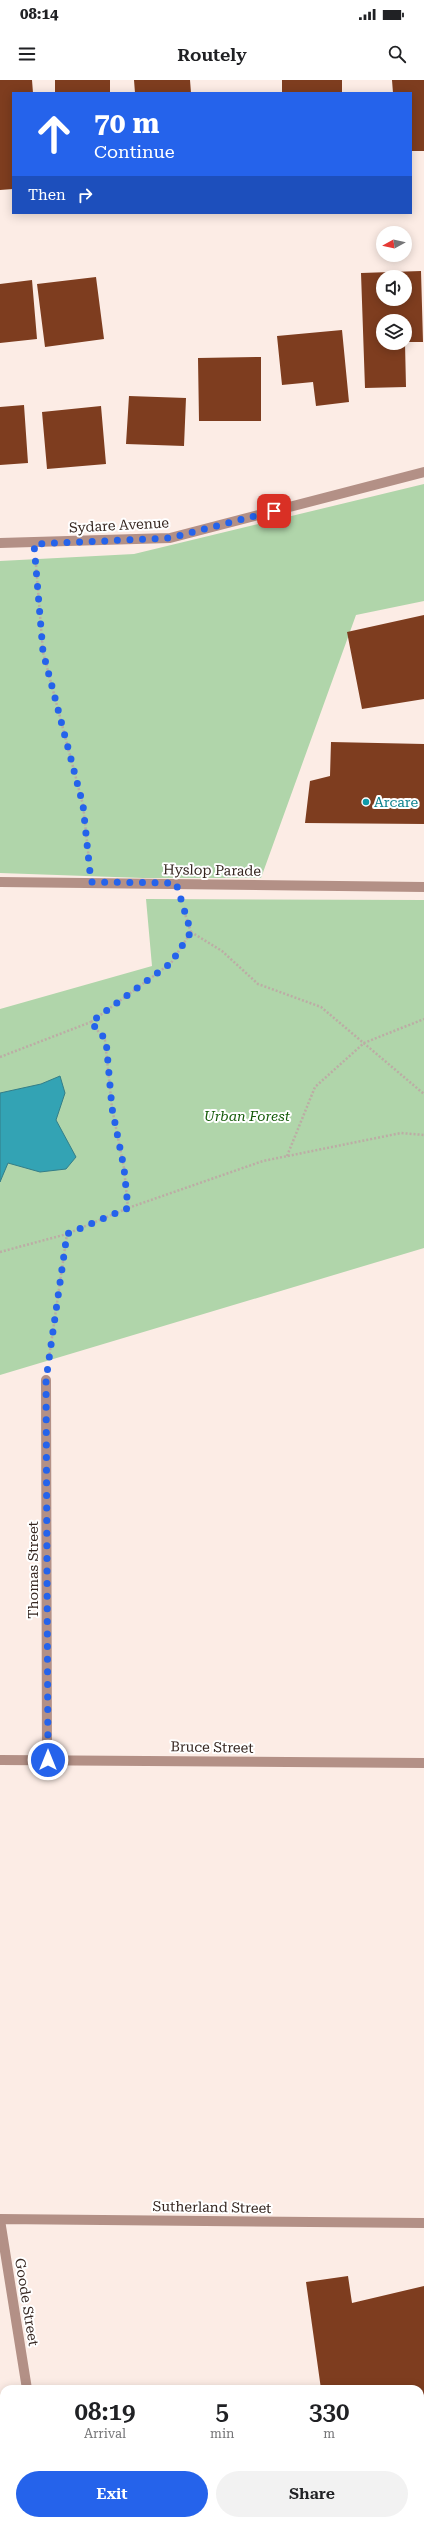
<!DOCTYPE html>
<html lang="en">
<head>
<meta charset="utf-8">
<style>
  :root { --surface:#fff; --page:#f2f2f2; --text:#202124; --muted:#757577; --accent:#2563eb }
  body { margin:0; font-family:"Roboto Serif",serif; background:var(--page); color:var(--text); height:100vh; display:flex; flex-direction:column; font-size:15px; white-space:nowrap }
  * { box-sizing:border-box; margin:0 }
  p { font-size:13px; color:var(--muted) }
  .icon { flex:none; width:22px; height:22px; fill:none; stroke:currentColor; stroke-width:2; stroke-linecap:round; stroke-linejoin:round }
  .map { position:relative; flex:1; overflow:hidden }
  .sheet { position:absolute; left:0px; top:2305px; width:424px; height:140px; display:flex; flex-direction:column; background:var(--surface); border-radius:12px 12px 0 0; box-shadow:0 2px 10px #0003 }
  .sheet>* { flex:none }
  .guide { position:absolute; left:12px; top:12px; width:400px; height:122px; border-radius:0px; box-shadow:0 2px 10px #0003; background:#2563eb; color:#fff; overflow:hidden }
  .needle { width:26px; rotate:262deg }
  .tools { position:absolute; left:376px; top:146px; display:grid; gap:8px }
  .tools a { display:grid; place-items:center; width:36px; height:36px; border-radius:50%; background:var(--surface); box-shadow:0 2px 10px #0003; font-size:20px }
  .pin { position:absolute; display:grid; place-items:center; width:34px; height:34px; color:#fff; margin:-17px; border-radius:8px; box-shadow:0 2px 6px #0006 }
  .me { position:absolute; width:44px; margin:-22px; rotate:0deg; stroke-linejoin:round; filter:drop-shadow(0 0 3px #0008) }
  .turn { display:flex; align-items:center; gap:14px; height:84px; padding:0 16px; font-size:18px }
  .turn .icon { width:52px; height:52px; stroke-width:2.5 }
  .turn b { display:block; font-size:28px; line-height:34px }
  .then { display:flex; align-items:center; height:38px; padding:0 16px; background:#0003; gap:8px; font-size:15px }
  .eta { display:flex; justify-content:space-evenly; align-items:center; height:68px; text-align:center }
  .eta b { font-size:24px; font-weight:600; line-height:28px }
  .action { display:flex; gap:8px; margin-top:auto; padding:8px 16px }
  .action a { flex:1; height:46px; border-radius:24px; background:var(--accent); color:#fff; font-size:16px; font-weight:600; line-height:46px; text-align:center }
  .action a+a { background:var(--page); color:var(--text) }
  .status { display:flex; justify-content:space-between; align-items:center; height:28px; padding:0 20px; background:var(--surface); direction:ltr }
  .status svg { height:11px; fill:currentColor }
  header { display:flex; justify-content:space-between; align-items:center; height:52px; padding:0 16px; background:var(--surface); font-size:18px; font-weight:600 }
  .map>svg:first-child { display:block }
  .built { fill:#fcdfd3 }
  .green { fill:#b0d5aa }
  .water { fill:#33a3b4; stroke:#347e88 }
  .building { fill:#7e3d1f; fill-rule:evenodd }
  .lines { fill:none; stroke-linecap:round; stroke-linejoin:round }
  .path { stroke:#bcaca5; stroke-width:2.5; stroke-dasharray:2 2; stroke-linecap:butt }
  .street { stroke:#b39086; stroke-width:10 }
  .route { stroke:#2563eb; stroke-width:7; stroke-dasharray:0 12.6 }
  .culture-dot { fill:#0f9aa8; stroke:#fff; stroke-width:1.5 }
  .labels { text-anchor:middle; stroke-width:4; stroke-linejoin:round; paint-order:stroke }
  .street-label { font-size:14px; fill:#352620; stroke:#fff }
  .culture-label { font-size:14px; fill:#0d838f; stroke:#fff; text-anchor:start }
  .park-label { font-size:14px; font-style:italic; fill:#155b09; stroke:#fff }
</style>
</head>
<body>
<div class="status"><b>08:14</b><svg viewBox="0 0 49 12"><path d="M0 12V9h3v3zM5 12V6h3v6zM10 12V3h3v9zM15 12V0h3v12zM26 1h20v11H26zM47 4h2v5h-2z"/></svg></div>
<header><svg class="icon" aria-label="menu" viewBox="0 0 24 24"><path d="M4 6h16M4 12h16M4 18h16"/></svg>Routely<svg class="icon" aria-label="search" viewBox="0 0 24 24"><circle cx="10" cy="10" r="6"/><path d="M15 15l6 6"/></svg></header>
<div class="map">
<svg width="424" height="2445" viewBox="0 0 424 2445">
  <rect width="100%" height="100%" fill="#fcece5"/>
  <path class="built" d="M420,2421H424V2445H90L89,2441H420Z"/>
  <path class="green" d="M424,404V521L356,535L261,798H143L0,793V481L134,474Z
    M146,819L424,820V1168L0,1295V929L152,886Z"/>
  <path class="water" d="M60,996L65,1013L56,1040L76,1077L66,1089L40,1092L8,1083L0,1102V1013L41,1004Z"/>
  <path class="building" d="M0,0H32L33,13H13V109L0,110Z
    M55,0H110V13H55Z
    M134,0H190L191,13H135Z
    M282,0H342V13H282Z
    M392,0H424V71H411V13H393Z
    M421,191L423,262H405V241H383V263H405L406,307L365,308L361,193ZM383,197H405V219H383Z
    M96,197L104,259L45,267L37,204Z
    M32,200L37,259L0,263V204Z
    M342,250L349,322L316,326L313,302L282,305L277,256Z
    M261,277V341H199L198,278Z
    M129,316L186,318L184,366L126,364Z
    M24,325L28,383L0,385V327Z
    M101,326L106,384L47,389L42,332Z
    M424,535V619L362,629L347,552Z
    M331,662L424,664V744L305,743L310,701L330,696Z
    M348,2196L352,2223L424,2206V2337L420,2338V2309H321L306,2202Z
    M420,2433L424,2434V2445H407V2441H420Z
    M305,2441H323V2445H281Z
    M337,2441H396V2445H337Z"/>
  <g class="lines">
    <path class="path" d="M36,485L43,572L83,725L89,780
      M191,852L222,871L258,904L321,927L424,1014
      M91,942L171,883L191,852L183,828
      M0,977L91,942L105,960L112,1028L124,1088L128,1128
      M287,1076L315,1007L364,963L424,939
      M0,1172L67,1154L128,1128L263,1081L401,1053L424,1055
      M49,1278L67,1154"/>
    <path class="street" d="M0,463L170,458L424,392
      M0,802L424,807
      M46,1300L47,1680
      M0,1680L424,1683
      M0,2139L424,2143
      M0,2140L27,2309
      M48,2441L49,2445"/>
  </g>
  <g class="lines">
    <path class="route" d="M48,1680L46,1300L67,1154L128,1128L124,1088L112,1028L106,960L91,942L171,883L191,852L176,803L91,802L83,725L43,572L34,464L170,458L274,431"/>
  </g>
  <circle class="culture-dot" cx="366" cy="722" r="4"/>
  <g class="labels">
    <g class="street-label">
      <text transform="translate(119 445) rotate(-3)" y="5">Sydare Avenue</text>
      <text transform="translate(212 790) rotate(1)" y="5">Hyslop Parade</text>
      <text transform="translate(33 1490) rotate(-90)" y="5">Thomas Street</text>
      <text transform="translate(212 1667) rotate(1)" y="5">Bruce Street</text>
      <text transform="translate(212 2127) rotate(1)" y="5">Sutherland Street</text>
      <text transform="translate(27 2222) rotate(81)" y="5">Goode Street</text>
    </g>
    <g class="culture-label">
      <text x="374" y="727">Arcare</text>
    </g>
    <g class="park-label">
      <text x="247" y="1041">Urban Forest</text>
    </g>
  </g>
</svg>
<div class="tools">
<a><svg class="needle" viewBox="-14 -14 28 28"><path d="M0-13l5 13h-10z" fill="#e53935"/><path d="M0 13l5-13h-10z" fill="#757577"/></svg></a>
<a><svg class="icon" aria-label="sound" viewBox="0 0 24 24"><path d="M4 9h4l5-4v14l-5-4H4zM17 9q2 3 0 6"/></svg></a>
<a><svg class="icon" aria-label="layers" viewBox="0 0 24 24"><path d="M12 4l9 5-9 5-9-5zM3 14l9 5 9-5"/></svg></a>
</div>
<div class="pin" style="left:274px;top:431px;background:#d93025"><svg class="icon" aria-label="arrive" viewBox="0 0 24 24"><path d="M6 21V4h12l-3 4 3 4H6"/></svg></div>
<svg class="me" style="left:48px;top:1680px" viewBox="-20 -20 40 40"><circle r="17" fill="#2563eb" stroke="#fff" stroke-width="3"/><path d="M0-11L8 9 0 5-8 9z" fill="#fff"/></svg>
<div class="guide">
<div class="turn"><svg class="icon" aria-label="ahead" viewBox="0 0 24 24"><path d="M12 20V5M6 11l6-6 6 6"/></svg><div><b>70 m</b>Continue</div></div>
<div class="then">Then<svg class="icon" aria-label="right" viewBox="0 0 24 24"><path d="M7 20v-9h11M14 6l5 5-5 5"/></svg></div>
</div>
<section class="sheet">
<div class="eta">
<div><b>08:19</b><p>Arrival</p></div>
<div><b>5</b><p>min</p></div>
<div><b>330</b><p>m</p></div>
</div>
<div class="action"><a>Exit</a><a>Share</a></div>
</section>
</div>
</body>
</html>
